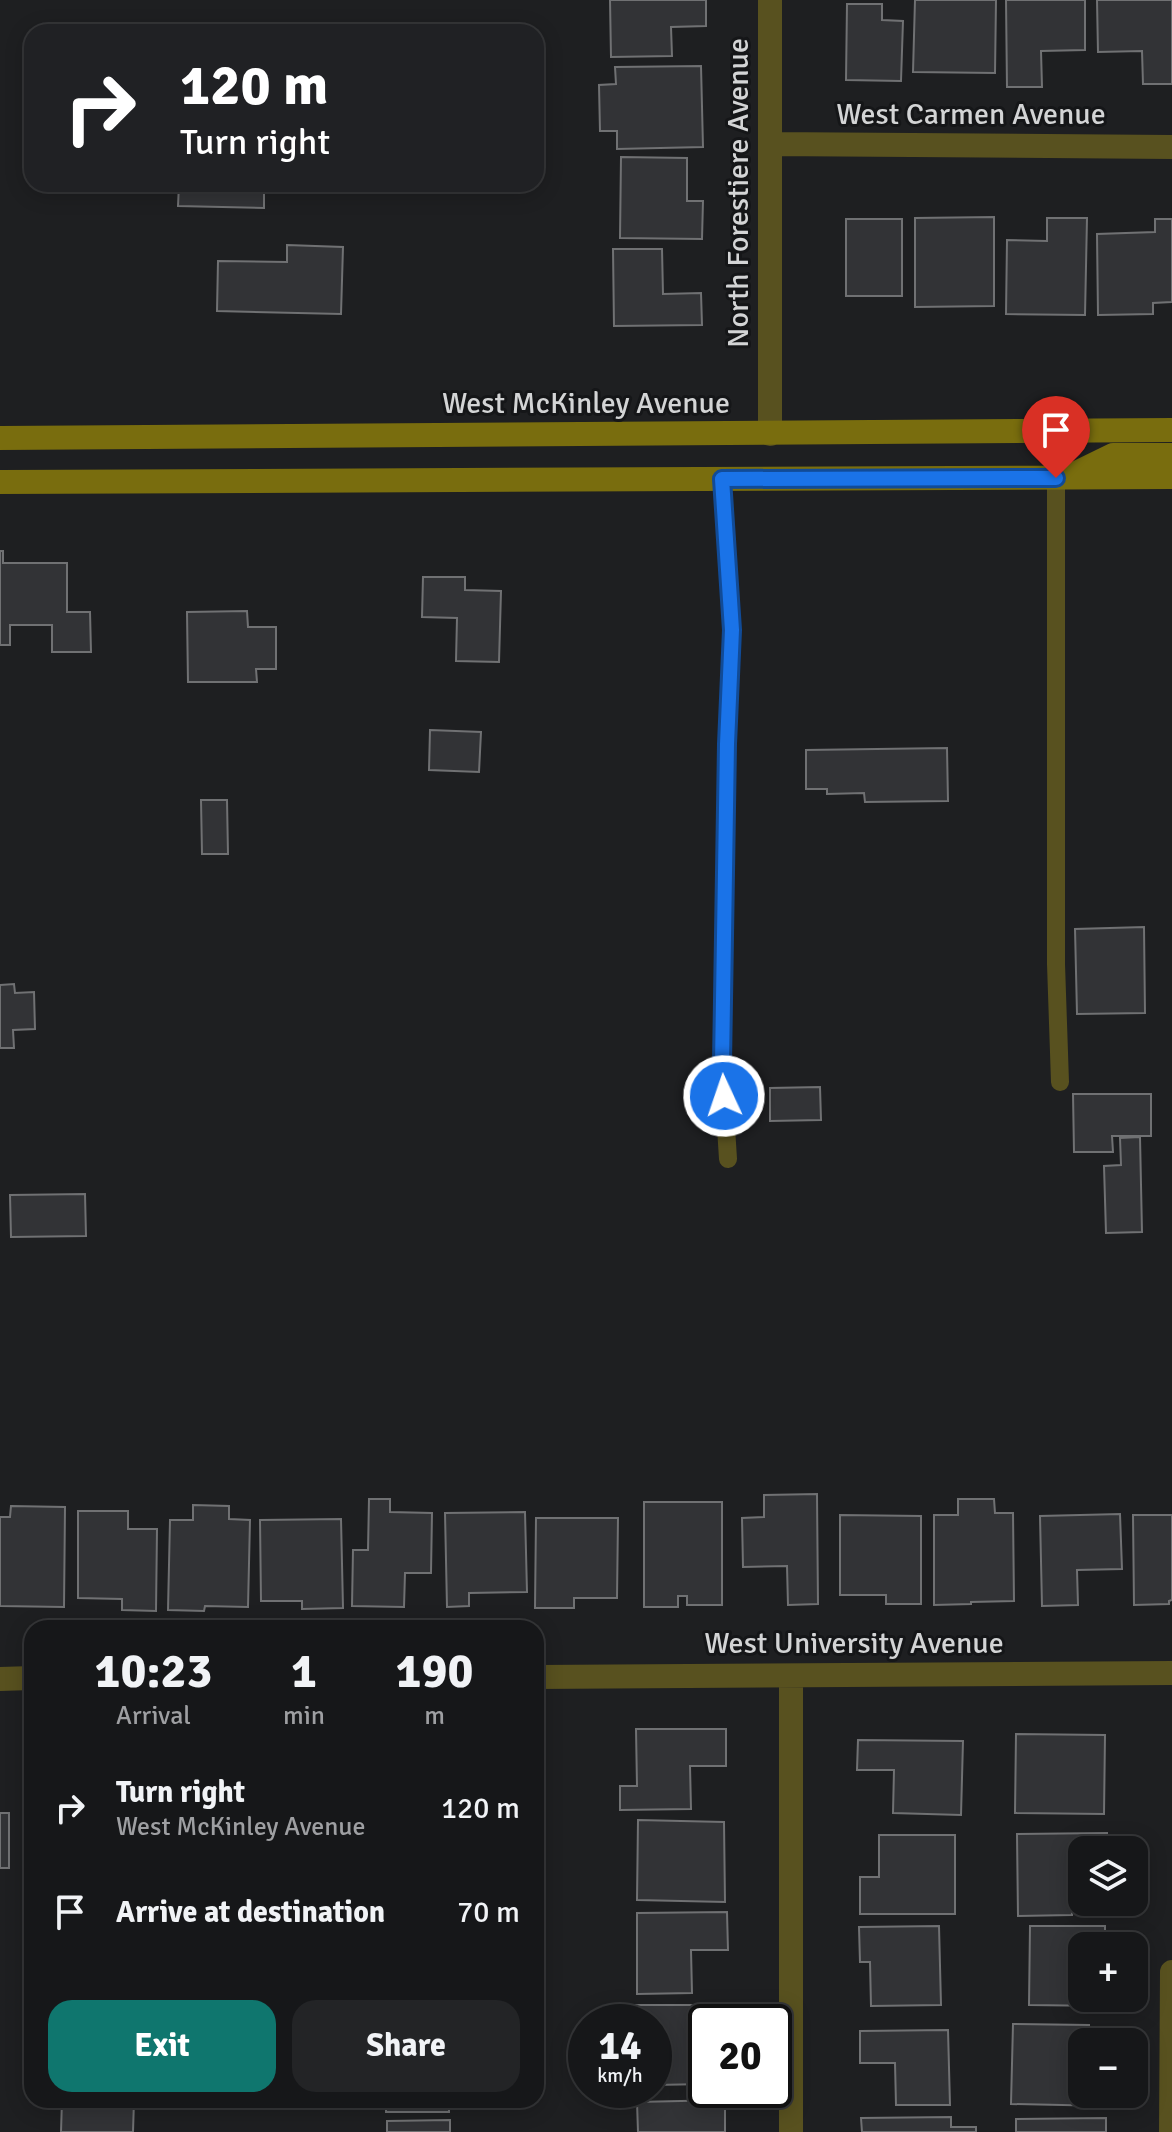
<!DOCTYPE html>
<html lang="en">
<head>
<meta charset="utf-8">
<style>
  :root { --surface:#161719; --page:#232426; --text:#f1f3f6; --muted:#9e9fa2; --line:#353638; --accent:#0f766e }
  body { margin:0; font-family:Signika,sans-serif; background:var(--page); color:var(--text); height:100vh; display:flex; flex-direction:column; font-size:30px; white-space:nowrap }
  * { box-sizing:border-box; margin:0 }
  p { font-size:26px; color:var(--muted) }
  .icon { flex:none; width:44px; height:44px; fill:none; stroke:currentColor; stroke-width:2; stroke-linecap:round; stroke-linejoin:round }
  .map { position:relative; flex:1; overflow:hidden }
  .side { position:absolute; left:24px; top:1620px; width:520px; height:488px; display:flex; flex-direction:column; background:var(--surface); border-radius:24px; box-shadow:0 4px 20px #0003,0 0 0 2px var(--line) }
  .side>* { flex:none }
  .top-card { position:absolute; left:24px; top:24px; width:520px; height:168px; border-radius:24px; box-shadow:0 4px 20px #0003,0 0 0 2px var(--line); background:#202124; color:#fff; overflow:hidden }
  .fabs { position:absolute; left:1068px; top:1836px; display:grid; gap:16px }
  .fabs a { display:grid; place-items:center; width:80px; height:80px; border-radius:16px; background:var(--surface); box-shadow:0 4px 20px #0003,0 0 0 2px var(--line); font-size:40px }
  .speed { position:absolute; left:568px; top:2004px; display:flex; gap:16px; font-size:40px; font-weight:700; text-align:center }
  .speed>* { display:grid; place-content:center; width:104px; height:104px; border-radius:50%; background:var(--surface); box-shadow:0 4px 20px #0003,0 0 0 2px var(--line); line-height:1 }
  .speed small { font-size:20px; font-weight:400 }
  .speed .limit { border:4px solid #111; border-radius:12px; background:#fff; color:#111 }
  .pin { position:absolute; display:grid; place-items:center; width:68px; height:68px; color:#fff; margin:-82px -34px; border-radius:50% 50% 50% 0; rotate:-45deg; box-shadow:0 0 8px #0007 }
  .pin .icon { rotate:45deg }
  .me { position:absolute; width:88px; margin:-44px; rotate:357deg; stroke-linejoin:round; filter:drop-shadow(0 0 6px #0008) }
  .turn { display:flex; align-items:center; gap:28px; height:168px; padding:0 24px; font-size:36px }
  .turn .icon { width:104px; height:104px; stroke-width:2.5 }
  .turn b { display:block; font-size:56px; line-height:68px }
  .eta { display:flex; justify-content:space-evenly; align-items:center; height:136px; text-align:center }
  .eta b { font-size:48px; font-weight:700; line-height:56px }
  .cta { display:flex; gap:16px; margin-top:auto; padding:16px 24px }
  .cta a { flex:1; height:92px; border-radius:24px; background:var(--accent); color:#fff; font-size:32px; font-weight:700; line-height:92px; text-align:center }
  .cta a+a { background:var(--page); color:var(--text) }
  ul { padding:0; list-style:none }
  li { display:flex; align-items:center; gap:24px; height:104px; padding:0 24px }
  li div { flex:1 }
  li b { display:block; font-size:30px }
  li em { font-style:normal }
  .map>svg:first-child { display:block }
  .building { fill:#323336; stroke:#707173; stroke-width:2 }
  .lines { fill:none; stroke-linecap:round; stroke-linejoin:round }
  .lane { stroke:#58511f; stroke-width:18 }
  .street { stroke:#58511f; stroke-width:24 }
  .secondary { stroke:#796d0e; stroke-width:24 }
  .route-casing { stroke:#114b97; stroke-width:20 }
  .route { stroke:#1a73e8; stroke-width:14 }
  .labels { text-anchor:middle; stroke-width:6; stroke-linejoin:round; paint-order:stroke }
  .street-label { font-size:30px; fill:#d3d4d5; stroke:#151618 }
</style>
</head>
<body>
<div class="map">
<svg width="1172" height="2132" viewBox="0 0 1172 2132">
  <rect width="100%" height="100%" fill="#1e1f21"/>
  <path class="building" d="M610,0H706V26L671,27L672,56L611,57Z
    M915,0H996L995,73L913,72Z
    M1006,0H1085V50L1041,51L1042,87H1007Z
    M1097,0H1172V84H1143L1142,51L1098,52Z
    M847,4H882V20L903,21L901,81L846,80Z
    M701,66L703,147L617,149V131H600L599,85L616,84L615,67Z
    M621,157L687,158V201H703L702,239L620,238Z
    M179,184H264V208L178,206Z
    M994,217V306L915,307V218Z
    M1047,218H1087L1085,315L1006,314L1007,240L1047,241Z
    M846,219H902V296H846Z
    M1155,219H1172V302L1153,303V314L1098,315L1097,234L1155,232Z
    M287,245L343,247L341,314L217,311L218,261L287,262Z
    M613,249H662L663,294L701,293L702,325L614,326Z
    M0,551H3V563H67V612H90L91,652H52V625H10V645H0Z
    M423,577H465V590L501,591L499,662L456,661L457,618L422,617Z
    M247,611L248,627H276V669H256L257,682H188L187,612Z
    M430,730L481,732L479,772L429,770Z
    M947,748L948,801L865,802L864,793L827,794V789H806V750Z
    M201,800H227L228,854H202Z
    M1144,927L1145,1013L1077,1014L1075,929Z
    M14,984L15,993L34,992L35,1029L13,1030L14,1048H0V985Z
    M820,1087L821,1120L770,1121V1088Z
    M1073,1094H1151V1136H1112L1113,1152H1074Z
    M1140,1137L1142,1232L1106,1233L1104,1166L1121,1165L1120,1138Z
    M85,1194L86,1236L11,1237L10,1195Z
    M817,1494L818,1604L788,1605L787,1566L743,1567L742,1518L764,1517V1495Z
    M369,1499H390V1512L432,1513L431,1573H405L404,1607L352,1606L353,1550H368Z
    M958,1499H994L995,1513H1013L1014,1601L971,1602V1604L934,1605V1515H958Z
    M644,1502H722V1605H687V1596H678V1607H644Z
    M193,1505L229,1506V1519L250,1520L248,1607L205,1606L204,1611L168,1610L170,1520H193Z
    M11,1506L65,1507L64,1607L0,1606V1517H10Z
    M78,1511H128V1529H157L156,1611L122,1610V1599L78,1598Z
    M525,1512L527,1592L469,1593V1606L447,1607L445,1513Z
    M1120,1514L1122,1569L1077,1570L1078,1605L1042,1606L1040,1516Z
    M840,1515L921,1516V1604H886V1595H840Z
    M1133,1515H1172V1600L1169,1601V1604L1134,1605Z
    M536,1518H618L617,1598H574V1608H535Z
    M341,1519L343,1608L302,1609V1601H261L260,1520Z
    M636,1729H726V1766H690L691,1809L620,1810V1786H637Z
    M1016,1734L1105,1735L1104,1814L1015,1813Z
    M858,1740L963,1741L961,1815L893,1813L894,1770H857Z
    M0,1813H9V1868H0Z
    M638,1820L724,1822L725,1902L637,1900Z
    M1107,1833V1850H1082V1870L1071,1871L1072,1915L1018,1916L1017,1834Z
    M879,1835H955V1914H860V1877H879Z
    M727,1912L728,1950H691L692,1993L637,1994V1913Z
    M939,1926L941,2005L871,2006L870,1962H860L859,1927Z
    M1030,1926H1105V1946H1082V1998H1105V2006L1029,2005Z
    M634,2005H722V2022H706V2084L654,2085V2022H634Z
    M1013,2024L1089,2025V2042H1082V2094H1108V2106L1011,2104Z
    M948,2030L950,2105H896L895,2063H860V2031Z
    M62,2100H134L133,2132H61Z
    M386,2100H449V2112H386Z
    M725,2100V2132H638L637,2102Z
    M951,2117V2127H976V2132H862L861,2118Z
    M1106,2118V2132H1016V2119Z
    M450,2120V2132H387V2121Z"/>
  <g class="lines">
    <path class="lane" d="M1056,478V964L1060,1082
      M722,479L732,630L727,744L722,1064L728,1159"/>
    <path class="street" d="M770,0V434
      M770,144L1172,147
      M791,1676V2132
      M536,1677L1172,1673
      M0,1679L32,1678
      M1171,2132L1172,1972"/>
    <path class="secondary" d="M0,438L1172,430
      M1072,475L1113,455H1172
      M0,482L1172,477"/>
  </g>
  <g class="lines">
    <defs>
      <path id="route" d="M724,1096L722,1064L727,744L732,630L722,479L1056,478"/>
    </defs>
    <use href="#route" class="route-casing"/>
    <use href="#route" class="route"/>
  </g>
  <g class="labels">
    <g class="street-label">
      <text x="971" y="124">West Carmen Avenue</text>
      <text transform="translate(738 193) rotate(-90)" y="10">North Forestiere Avenue</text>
      <text x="586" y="413">West McKinley Avenue</text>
      <text x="854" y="1653">West University Avenue</text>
    </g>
  </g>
</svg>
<div class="fabs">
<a><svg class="icon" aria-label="layers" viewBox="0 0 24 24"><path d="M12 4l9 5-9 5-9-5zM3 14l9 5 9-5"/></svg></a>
<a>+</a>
<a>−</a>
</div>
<div class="speed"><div>14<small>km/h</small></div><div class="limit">20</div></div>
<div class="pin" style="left:1056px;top:478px;background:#d93025"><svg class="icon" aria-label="arrive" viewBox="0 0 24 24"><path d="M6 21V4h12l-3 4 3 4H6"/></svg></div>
<svg class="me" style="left:724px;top:1096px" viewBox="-20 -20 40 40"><circle r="17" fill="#1a73e8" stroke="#fff" stroke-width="3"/><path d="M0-11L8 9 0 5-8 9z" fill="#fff"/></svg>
<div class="top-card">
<div class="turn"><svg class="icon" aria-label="right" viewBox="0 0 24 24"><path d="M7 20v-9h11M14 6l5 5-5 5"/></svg><div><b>120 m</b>Turn right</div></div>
</div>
<section class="side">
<div class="eta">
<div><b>10:23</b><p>Arrival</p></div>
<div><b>1</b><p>min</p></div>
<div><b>190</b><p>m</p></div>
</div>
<ul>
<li><svg class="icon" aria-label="right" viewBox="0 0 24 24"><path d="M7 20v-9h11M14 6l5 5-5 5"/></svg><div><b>Turn right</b><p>West McKinley Avenue</p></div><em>120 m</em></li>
<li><svg class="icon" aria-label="arrive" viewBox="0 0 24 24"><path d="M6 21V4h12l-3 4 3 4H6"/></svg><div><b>Arrive at destination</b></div><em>70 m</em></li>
</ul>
<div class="cta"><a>Exit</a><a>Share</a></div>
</section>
</div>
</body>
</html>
